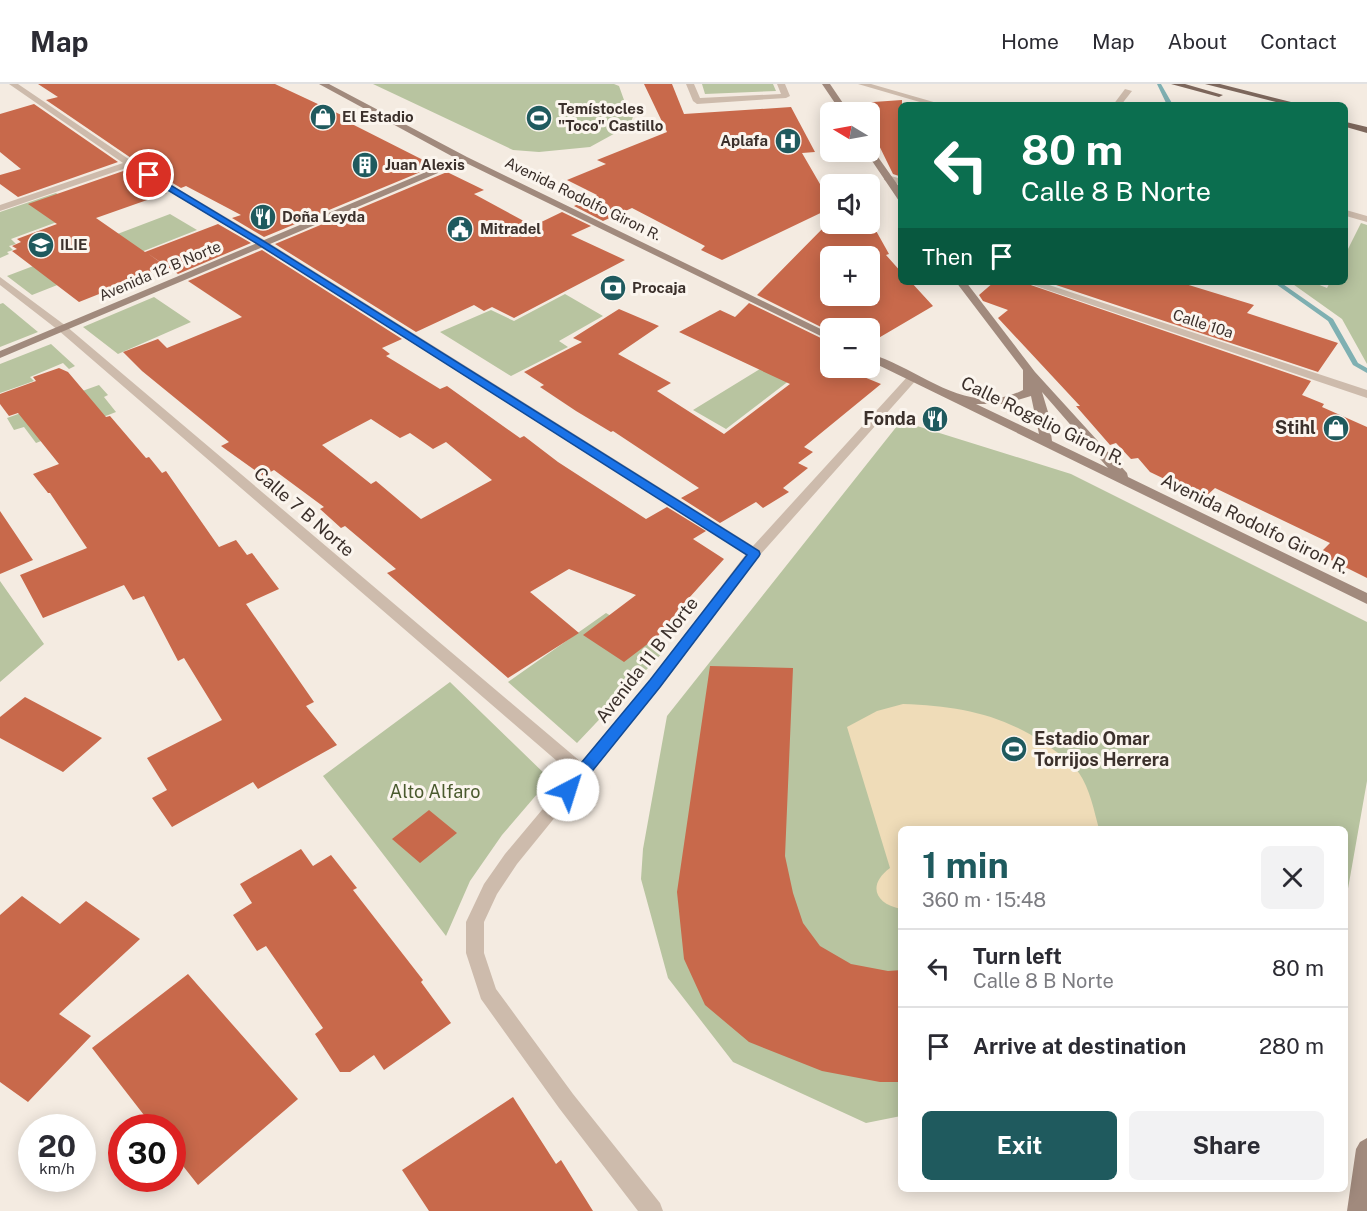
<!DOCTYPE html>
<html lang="en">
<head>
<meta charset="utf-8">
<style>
  :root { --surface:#fff; --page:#f2f2f3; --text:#2b2b33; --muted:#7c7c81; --line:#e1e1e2; --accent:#1f5a5e }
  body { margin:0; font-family:"Public Sans",sans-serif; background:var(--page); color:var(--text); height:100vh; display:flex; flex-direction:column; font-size:22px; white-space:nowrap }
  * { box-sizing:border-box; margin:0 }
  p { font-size:20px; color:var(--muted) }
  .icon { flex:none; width:33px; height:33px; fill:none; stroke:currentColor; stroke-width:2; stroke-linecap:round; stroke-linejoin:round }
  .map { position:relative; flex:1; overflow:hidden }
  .details { position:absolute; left:898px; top:742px; width:450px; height:366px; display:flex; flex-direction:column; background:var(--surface); border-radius:9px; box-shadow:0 3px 15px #0003 }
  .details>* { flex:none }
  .banner { position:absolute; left:898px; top:18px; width:450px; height:183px; border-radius:9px; box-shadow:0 3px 15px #0003; background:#0b6e4f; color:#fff; overflow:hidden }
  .needle { width:39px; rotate:280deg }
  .fabs { position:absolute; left:820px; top:18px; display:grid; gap:12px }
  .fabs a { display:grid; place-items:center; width:60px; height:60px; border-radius:9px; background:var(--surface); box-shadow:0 3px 15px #0003; font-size:30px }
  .speed { position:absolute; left:18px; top:1030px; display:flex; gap:12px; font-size:30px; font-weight:700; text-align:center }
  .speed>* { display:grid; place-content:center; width:78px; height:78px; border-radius:50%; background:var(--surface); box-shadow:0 3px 15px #0003; line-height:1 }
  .speed small { font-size:15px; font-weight:400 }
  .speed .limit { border:9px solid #d22; background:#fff; color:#111 }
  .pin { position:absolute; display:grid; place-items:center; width:51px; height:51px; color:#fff; margin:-26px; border:3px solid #fff; border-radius:50%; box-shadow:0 2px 6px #0007 }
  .me { position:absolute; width:66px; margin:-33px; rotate:40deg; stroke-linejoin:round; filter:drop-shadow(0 0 4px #0008) }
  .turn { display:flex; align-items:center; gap:21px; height:126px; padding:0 24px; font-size:27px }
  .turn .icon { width:78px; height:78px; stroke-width:2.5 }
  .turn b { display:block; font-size:42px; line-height:51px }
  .then { display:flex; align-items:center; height:57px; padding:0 24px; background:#0003; gap:12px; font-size:22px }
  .round { display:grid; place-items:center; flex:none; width:63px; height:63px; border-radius:9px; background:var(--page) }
  .headline { display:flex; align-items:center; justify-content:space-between; height:102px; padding:0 24px }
  h1 { font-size:36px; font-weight:700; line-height:45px; color:var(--accent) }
  .primary-button { display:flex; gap:12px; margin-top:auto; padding:12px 24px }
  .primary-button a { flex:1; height:69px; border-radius:9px; background:var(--accent); color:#fff; font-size:24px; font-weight:700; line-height:69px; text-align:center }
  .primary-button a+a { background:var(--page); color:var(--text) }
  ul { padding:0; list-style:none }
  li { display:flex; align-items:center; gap:18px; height:78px; padding:0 24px; border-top:2px solid var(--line) }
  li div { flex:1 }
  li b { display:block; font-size:22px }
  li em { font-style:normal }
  header { display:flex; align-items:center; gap:36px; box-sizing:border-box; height:84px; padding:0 30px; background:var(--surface); border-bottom:2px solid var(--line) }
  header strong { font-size:28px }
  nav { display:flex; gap:33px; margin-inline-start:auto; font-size:21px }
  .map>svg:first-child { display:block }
  .green { fill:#b8c4a0 }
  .sand { fill:#efdcb8 }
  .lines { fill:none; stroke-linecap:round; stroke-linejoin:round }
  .stream { fill:#7fb0b2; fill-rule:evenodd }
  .building { fill:#c8694b; fill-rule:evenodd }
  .lane { fill:#cdbbac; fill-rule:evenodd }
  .street { fill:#cdbbac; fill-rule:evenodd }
  .secondary { fill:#a18a7d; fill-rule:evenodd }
  .primary { fill:#7d675c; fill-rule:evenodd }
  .route { fill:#1a73e8; stroke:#114b97; stroke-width:1.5 }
  .labels { text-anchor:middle; stroke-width:6; stroke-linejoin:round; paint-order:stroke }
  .far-poi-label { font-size:15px; font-weight:bold; fill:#3b302b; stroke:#fbf5ee; text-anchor:start }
  .far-street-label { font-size:15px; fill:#3b302b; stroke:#fbf5ee }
  .poi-label { font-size:18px; font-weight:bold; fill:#3b302b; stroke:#fbf5ee; text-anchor:end }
  .street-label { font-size:18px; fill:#3b302b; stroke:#fbf5ee }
  .park-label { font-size:18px; fill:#4a5a2e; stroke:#fbf5ee }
</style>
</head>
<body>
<header>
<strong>Map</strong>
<nav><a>Home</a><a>Map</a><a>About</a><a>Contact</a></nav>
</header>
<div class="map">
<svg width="1367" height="1127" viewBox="0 0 1367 1127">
  <rect width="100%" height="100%" fill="#f4ebe1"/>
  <path class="green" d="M373,0H614L619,2L624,16L635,27L630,41L590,63L539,68L513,66Z
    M702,0H773L776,7L705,10Z
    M56,109L84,128L11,155L16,160L9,162L13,166L7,168L9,170L0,174V128Z
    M170,130L197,146L32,211L7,192Z
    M1361,139L1367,141V280L1342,235L1290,198H1312L1327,204L1330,198H1346V169Z
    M565,210L603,232L559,257L568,263L511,292L440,248L491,226L514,237Z
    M154,213L191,238L118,270L83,243Z
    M3,219L38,248L0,263V220Z
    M51,260L75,282L69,285L63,279L30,293L34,297L0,309V280Z
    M796,263L820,273L726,345L693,326Z
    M99,301L108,311L104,313L116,328L36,359L24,343L14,346L7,334Z
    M901,337L1071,390L1367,538V697L1346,816V746H902L901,1032L866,1039L733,978L668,894L641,795L643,765L667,632Z
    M0,497L44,560L0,598Z
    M606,529L666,565L577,659L508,598Z
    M450,598L550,695L502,751L470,797L446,852L323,692Z"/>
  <path class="sand" d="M903,620C956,622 999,629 1044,659C1056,667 1070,677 1079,689C1090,705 1094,727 1099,745L902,746L901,825C875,820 867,801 890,784L847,643L877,627Z"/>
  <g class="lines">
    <path class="stream" d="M1157,0H1161L1173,21H1167Z
      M1273,198H1280L1333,235L1358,279L1367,284V289L1353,281L1328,237Z"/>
  </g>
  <path class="building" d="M38,0H275L350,35L346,37L435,82L264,153L232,134L241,131L186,102L181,104L134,76L46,16L58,13Z
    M644,0H672L684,30L791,23L815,68L802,69L831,119V124L722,176L701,166L705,162L632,124L603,137L574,122L597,111L567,96L606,80L597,76L667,48Z
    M902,16V93L893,90L870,43V28H863L859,19Z
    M34,20L118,78L18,113L0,100V91L21,85L0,68V30Z
    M129,85L167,109L96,134L145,168L218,140L251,159L178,190L147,169L167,183L79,218L12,167L17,165L12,162L21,158L17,155L57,140L28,120Z
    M447,88L484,106L474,110L533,142L562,128L591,142L571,151L625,176L514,234L492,223L484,227L474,221L416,248L275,160Z
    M831,136V140H870V136L889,170L886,171L902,189V198H911L933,222L870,259V244H831V248L757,211ZM831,172H870V212H831Z
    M262,166L402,255L382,264L390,270L386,272L440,305L447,302L520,354L524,352L558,378L646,435L667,423L706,447L693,455L724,475L689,514L658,552L624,578L583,551L636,511L569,485L530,508L579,549L508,594L387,489L396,485L345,442L341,444L320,425L324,423L274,386L263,392L221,362L229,358L142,287L123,268L158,255L167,264L242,233L188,197ZM371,335L400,354L410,349L433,365L446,358L492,396L421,435L376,397L371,400L322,361Z
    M994,198H1022L1311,297L1302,311L1324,320L1322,323L1367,343V494L1319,470L1330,459L1215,404L1204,414L1150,388L1138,374L1131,375L1116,359L1110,361L1076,322H1080L998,234L1008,226L983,217L979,211Z
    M1047,198H1179L1254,221L1247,229L1338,259L1318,288Z
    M749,219L831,259V284H842L881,300L804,363L813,368L798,379L808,384L783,404L789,408L763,424L756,418L720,439L681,414L699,404L613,347L611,348L576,327L540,303L544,301L524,288L582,258L573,254L619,225L659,242L618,270L671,299L657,307L724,350L790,300L679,248L720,226L735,233Z
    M59,284L68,288L106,333L110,332L146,374L149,373L162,389L166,387L219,463L236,456L247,471L252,469L279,505L246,520L314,618L306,622L337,661L258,705L253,698L172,743L152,714L167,706L147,674L222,636L184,574L178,577L144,512L133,516L124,501L43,534L20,491L87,464L50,409H48L33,390L59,380L18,329L9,332L0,320V310L36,297L33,293Z
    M0,427L33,476L0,490Z
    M710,582L793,584L785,772L793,809L803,839L820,862L851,880L888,887L902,886V998H880L822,987L749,958L705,921L684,875L677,808Z
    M25,613L102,654L63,688L0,654V633Z
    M429,726L457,749L420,779L392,755Z
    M301,765L313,782L331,771L357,804L353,806L423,896L421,898L451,939L384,986L374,971L350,988H340L315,950L323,944L266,862L257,867L233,831L252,819L240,800Z
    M22,812L60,840L86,817L140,855L59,930L91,952L28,1018L0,998V831Z
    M188,890L298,1015L198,1101L172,1068V1044H154L92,964Z
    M513,1013L556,1080L561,1076L593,1127H429L402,1086Z"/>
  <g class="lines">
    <path class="lane" d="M686,0H694L700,14L781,10L777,0H785L790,12L786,14L697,20L693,17Z"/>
    <path class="street" d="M9,0H18L133,78L266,157L753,462L908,292L912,290L918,294L759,472L660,604L517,780L497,810L484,838V869L496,905L573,1010L660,1119L663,1127H638L559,1024L481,915L466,869V838L484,800L505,770L572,690L58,246L0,201V193L66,242L581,678L650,596L746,470L258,161L129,83L0,127V121L123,79Z
      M858,0H871L944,21H930Z
      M1125,5L1132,7L1121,21H1113Z
      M887,91L902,95V101L884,96V92Z
      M1346,126L1367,132V138L1346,132Z
      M1024,198H1040L1367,306V314Z"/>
    <path class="secondary" d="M319,0H329L467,73L831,250V257L464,78L0,274V267L457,75Z
      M822,0H830L849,28H841Z
      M870,65L873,66L902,107V118L899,117L866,68H870Z
      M956,198H966L1035,288L1127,389L1128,393L1367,509V520L870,277V270C921,284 965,335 1023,306V286ZM1042,308L1108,384L1052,357L1048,328ZM1031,312L1039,350L976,320H1005Z
      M1367,1054V1127H1347L1356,1065L1360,1058Z"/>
    <path class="primary" d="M1171,0H1185L1223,11L1219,13Z
      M1205,0H1220L1303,21H1288Z
      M1346,38L1367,43V49L1346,43Z"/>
  </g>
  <path class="route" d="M146,90H152L265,158L759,467L760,470L759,472L660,603L573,711H562L560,706L562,702L650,596L747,471L259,161L146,93Z"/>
  <defs>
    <symbol id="shop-disc" viewBox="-11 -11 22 22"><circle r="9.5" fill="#1f5a5e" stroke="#fbf5ee"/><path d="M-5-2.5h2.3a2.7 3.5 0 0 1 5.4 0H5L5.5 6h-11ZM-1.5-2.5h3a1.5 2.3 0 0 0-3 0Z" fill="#fff"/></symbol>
    <symbol id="stadium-disc" viewBox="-11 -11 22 22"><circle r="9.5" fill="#1f5a5e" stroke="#fbf5ee"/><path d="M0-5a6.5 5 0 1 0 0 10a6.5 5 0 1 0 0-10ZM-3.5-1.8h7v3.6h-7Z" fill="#fff"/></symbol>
    <symbol id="hospital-disc" viewBox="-11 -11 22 22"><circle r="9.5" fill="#1f5a5e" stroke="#fbf5ee"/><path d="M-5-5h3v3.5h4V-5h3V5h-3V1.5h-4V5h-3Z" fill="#fff"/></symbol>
    <symbol id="building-disc" viewBox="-11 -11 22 22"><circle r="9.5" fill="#1f5a5e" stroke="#fbf5ee"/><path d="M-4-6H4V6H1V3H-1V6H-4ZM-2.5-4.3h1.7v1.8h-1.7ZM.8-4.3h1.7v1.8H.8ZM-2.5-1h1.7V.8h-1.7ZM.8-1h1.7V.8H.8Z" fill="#fff"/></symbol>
    <symbol id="restaurant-disc" viewBox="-11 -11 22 22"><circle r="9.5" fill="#1f5a5e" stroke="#fbf5ee"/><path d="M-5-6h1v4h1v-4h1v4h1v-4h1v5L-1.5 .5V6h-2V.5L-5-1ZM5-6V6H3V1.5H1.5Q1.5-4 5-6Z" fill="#fff"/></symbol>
    <symbol id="civic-disc" viewBox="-11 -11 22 22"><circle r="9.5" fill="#1f5a5e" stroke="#fbf5ee"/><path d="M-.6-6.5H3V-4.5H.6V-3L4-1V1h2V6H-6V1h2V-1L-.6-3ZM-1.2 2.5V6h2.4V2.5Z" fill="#fff"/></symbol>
    <symbol id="school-disc" viewBox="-11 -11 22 22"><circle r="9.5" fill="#1f5a5e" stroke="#fbf5ee"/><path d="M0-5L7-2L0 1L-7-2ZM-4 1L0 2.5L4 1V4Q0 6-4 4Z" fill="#fff"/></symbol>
    <symbol id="bank-disc" viewBox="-11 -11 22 22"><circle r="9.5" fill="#1f5a5e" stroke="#fbf5ee"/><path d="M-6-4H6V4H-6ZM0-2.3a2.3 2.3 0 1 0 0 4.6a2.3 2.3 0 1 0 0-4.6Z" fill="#fff"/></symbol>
  </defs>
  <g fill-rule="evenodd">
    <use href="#shop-disc" x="308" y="18" width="30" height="30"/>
    <use href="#stadium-disc" x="524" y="19" width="30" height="30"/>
    <use href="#hospital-disc" x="773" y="42" width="30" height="30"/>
    <use href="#building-disc" x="350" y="66" width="30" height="30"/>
    <use href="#restaurant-disc" x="248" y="118" width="30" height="30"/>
    <use href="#civic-disc" x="445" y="130" width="30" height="30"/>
    <use href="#school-disc" x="26" y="146" width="30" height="30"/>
    <use href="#bank-disc" x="598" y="189" width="30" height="30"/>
    <use href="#restaurant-disc" x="920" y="320" width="30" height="30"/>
    <use href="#shop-disc" x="1321" y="329" width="30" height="30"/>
    <use href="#stadium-disc" x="999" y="650" width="30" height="30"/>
  </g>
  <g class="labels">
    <g class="far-poi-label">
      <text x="558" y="30">Temístocles<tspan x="558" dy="17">"Toco" Castillo</tspan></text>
      <text x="342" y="38">El Estadio</text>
      <text x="768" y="62" text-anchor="end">Aplafa</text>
      <text x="385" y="86">Juan Alexis</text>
      <text x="282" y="138">Doña Leyda</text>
      <text x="480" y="150">Mitradel</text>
      <text x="60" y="166">ILIE</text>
      <text x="632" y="209">Procaja</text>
    </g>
    <g class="far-street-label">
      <text transform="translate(583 115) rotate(26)" y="5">Avenida Rodolfo Giron R.</text>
      <text transform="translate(160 187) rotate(-23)" y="5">Avenida 12 B Norte</text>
      <text transform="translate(1203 240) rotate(18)" y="5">Calle 10a</text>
    </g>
    <g class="poi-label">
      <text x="916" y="341">Fonda</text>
      <text x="1316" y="350">Stihl</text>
      <text x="1034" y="661" text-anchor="start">Estadio Omar<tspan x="1034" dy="21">Torrijos Herrera</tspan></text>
    </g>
    <g class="street-label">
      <text transform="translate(1043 337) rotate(26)" y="6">Calle Rogelio Giron R.</text>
      <text transform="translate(304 428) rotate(41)" y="6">Calle 7 B Norte</text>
      <text transform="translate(1255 440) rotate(26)" y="6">Avenida Rodolfo Giron R.</text>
      <text transform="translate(647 576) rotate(-52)" y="6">Avenida 11 B Norte</text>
    </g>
    <g class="park-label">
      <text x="435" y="714">Alto Alfaro</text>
    </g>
  </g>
</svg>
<div class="fabs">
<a><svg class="needle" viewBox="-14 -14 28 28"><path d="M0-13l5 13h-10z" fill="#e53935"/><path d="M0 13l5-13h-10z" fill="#7c7c81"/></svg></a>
<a><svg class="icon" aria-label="sound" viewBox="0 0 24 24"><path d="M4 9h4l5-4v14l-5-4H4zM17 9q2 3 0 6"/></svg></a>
<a>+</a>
<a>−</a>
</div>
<div class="speed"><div>20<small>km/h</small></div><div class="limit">30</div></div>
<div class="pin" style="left:149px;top:91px;background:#d93025"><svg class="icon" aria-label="arrive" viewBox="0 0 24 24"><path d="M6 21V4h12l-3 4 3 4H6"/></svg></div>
<svg class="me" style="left:568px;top:706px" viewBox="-20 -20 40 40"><circle r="19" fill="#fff"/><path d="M0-13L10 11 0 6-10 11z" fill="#1a73e8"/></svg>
<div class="banner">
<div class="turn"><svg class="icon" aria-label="left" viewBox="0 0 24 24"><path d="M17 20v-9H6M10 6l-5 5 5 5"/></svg><div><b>80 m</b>Calle 8 B Norte</div></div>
<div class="then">Then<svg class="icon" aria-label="arrive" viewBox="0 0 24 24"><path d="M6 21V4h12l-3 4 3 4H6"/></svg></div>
</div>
<section class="details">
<div class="headline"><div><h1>1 min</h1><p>360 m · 15:48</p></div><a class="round"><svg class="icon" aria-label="close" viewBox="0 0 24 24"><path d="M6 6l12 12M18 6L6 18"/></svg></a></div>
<ul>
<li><svg class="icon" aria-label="left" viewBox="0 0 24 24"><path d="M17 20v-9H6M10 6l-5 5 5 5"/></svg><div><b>Turn left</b><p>Calle 8 B Norte</p></div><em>80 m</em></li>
<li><svg class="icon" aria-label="arrive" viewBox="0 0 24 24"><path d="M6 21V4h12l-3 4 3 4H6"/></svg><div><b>Arrive at destination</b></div><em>280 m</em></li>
</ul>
<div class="primary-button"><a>Exit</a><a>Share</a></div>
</section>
</div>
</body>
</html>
